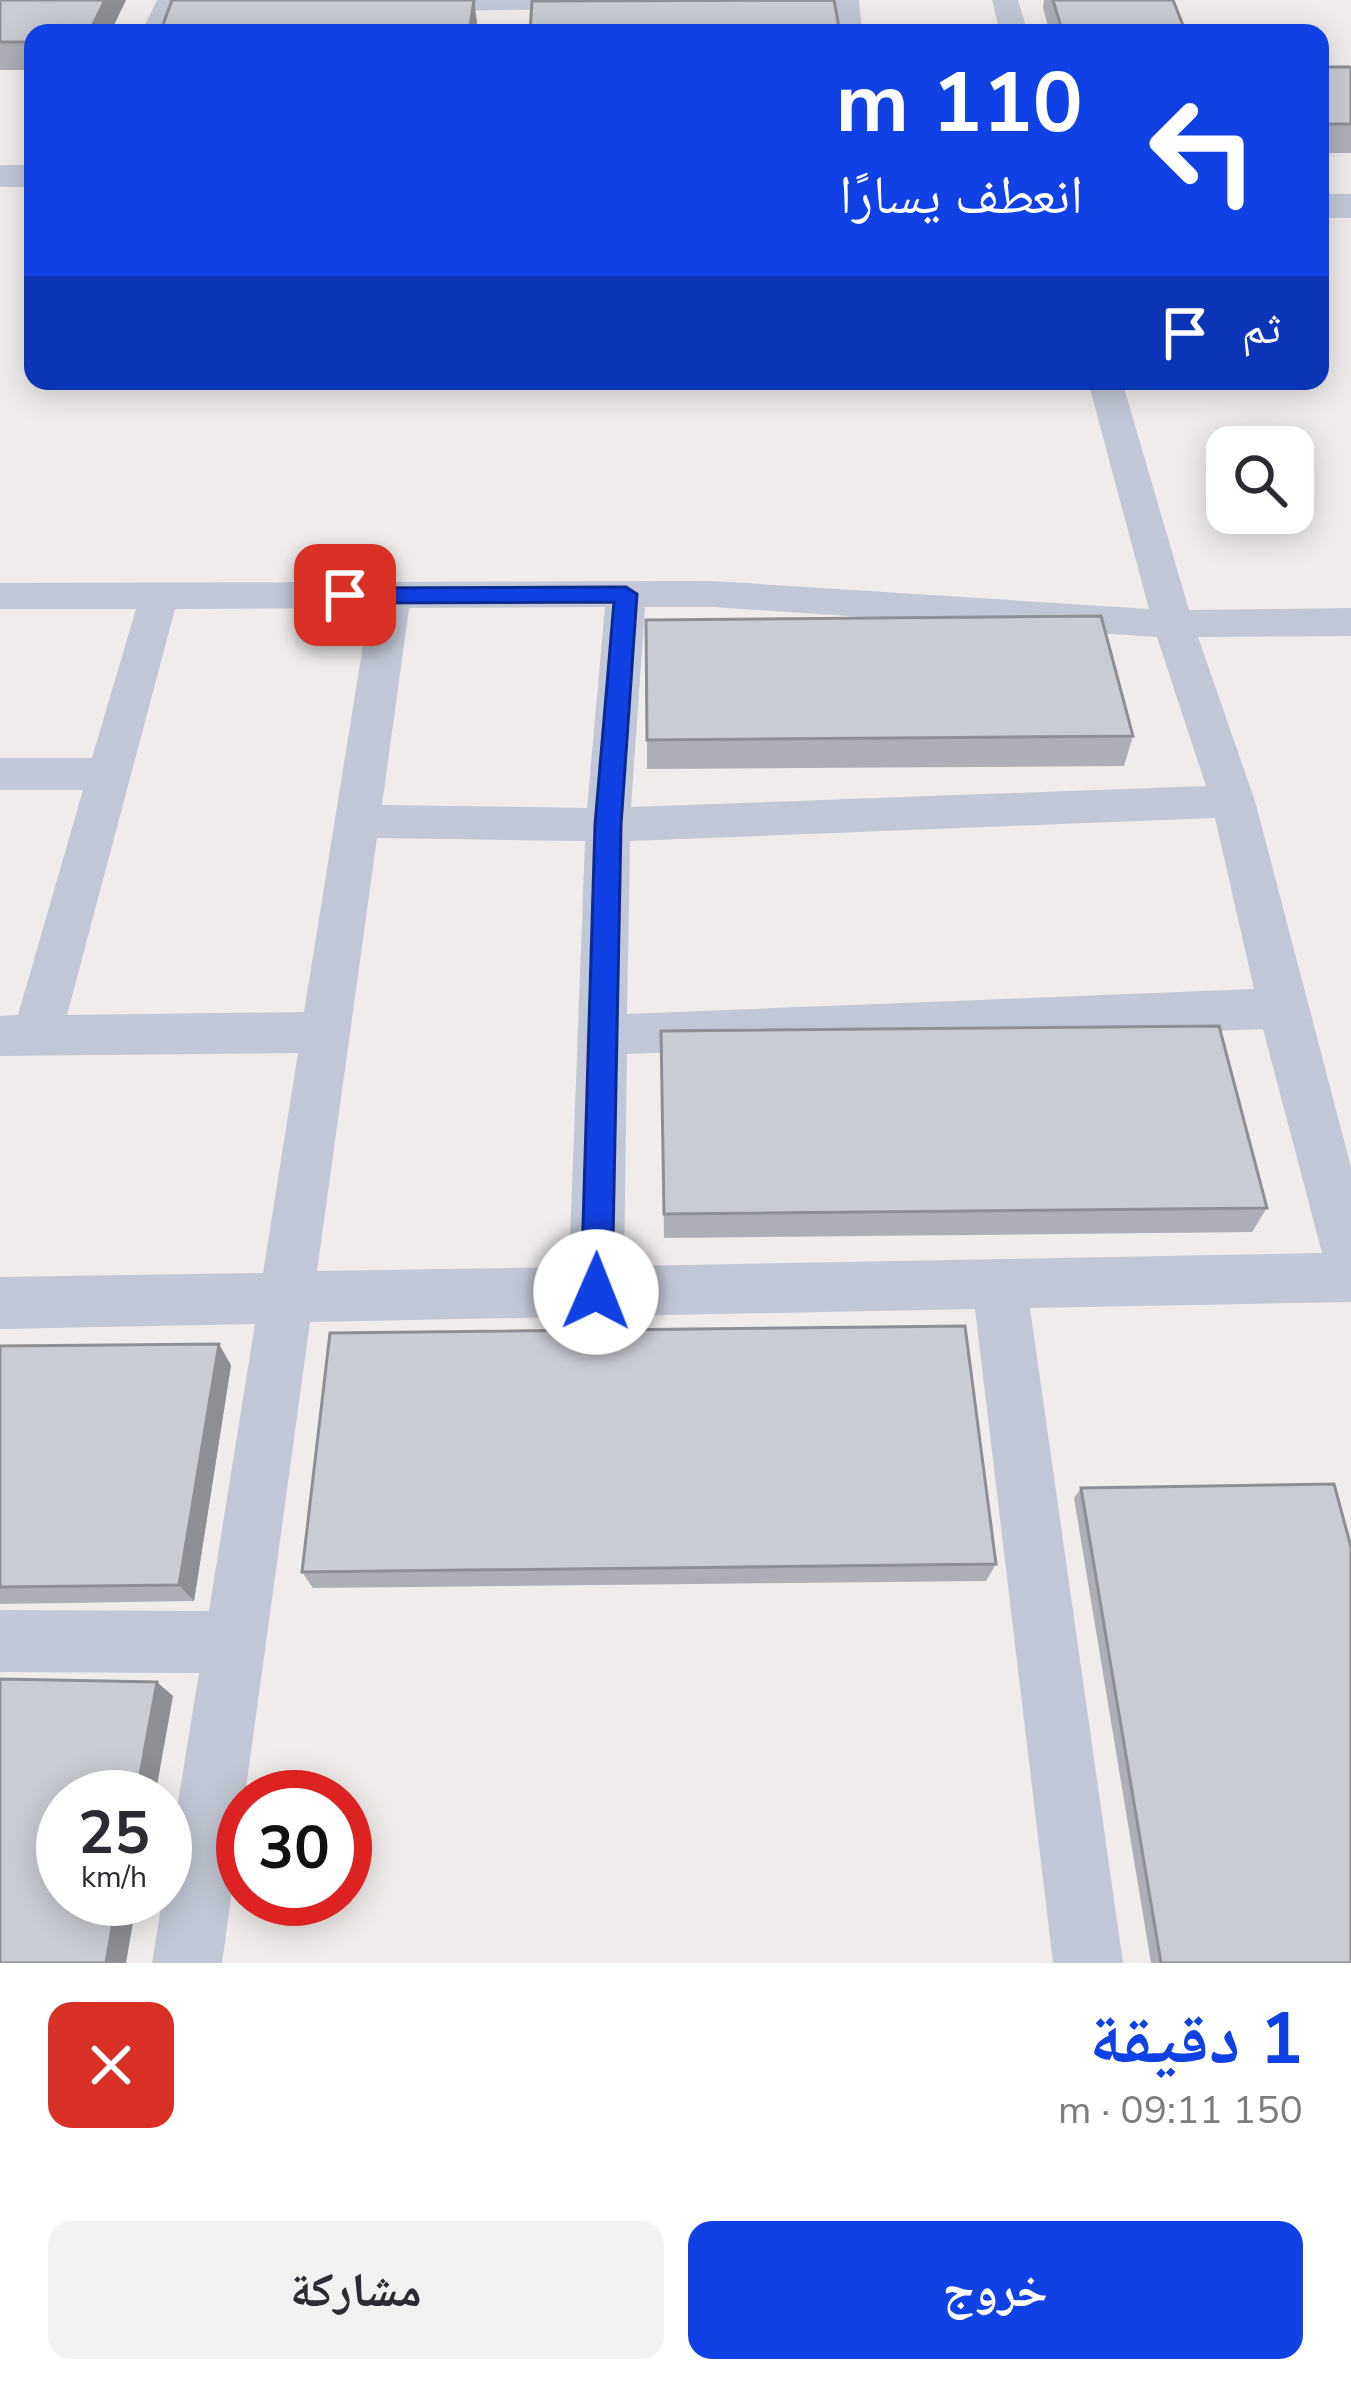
<!DOCTYPE html>
<html lang="ar">
<head>
<meta charset="utf-8">
<style>
  :root { --surface:#fff; --page:#f2f2f3; --text:#2b2b33; --muted:#7c7c81; --accent:#1041e4 }
  body { margin:0; font-family:"Nunito Sans","Noto Naskh Arabic",sans-serif; background:var(--page); color:var(--text); direction:rtl; height:100vh; display:flex; flex-direction:column; font-size:45px; white-space:nowrap }
  * { box-sizing:border-box; margin:0 }
  p { font-size:39px; color:var(--muted) }
  .icon { flex:none; width:66px; height:66px; fill:none; stroke:currentColor; stroke-width:2; stroke-linecap:round; stroke-linejoin:round }
  .map { position:relative; height:1963px; overflow:hidden; direction:ltr }
  .sheet { display:flex; flex-direction:column; background:var(--surface); flex:1 }
  .sheet>* { flex:none }
  .hud { position:absolute; left:24px; top:24px; width:1305px; height:366px; border-radius:24px; box-shadow:0 6px 30px #0003; direction:rtl; background:#1041e4; color:#fff; overflow:hidden }
  .controls { position:absolute; left:1206px; top:426px; display:grid; gap:24px }
  .controls a { display:grid; place-items:center; width:108px; height:108px; border-radius:24px; background:var(--surface); box-shadow:0 6px 30px #0003; font-size:60px }
  .speed { position:absolute; left:36px; top:1770px; display:flex; gap:24px; font-size:60px; font-weight:700; text-align:center }
  .speed>* { display:grid; place-content:center; width:156px; height:156px; border-radius:50%; background:var(--surface); box-shadow:0 6px 30px #0003; line-height:1 }
  .speed small { font-size:30px; font-weight:400 }
  .speed .limit { border:18px solid #d22; background:#fff; color:#111 }
  .pin { position:absolute; display:grid; place-items:center; width:102px; height:102px; color:#fff; margin:-51px; border-radius:24px; box-shadow:0 6px 18px #0006 }
  .me { position:absolute; width:132px; margin:-66px; rotate:1deg; stroke-linejoin:round; filter:drop-shadow(0 0 9px #0008) }
  .turn { display:flex; align-items:center; gap:42px; height:252px; padding:0 48px; font-size:54px }
  .turn .icon { width:156px; height:156px; stroke-width:2.5 }
  .turn b { display:block; font-size:84px; line-height:102px }
  .then { display:flex; align-items:center; height:114px; padding:0 48px; background:#0003; gap:24px; font-size:45px }
  .round { display:grid; place-items:center; flex:none; width:126px; height:126px; border-radius:24px; background:var(--page) }
  .overview { display:flex; align-items:center; justify-content:space-between; height:204px; padding:0 48px }
  h1 { font-size:72px; font-weight:700; line-height:90px; color:var(--accent) }
  .primary-button { display:flex; gap:24px; margin-top:auto; padding:24px 48px }
  .primary-button a { flex:1; height:138px; border-radius:24px; background:var(--accent); color:#fff; font-size:48px; font-weight:700; line-height:138px; text-align:center }
  .primary-button a+a { background:var(--page); color:var(--text) }
  .map>svg:first-child { display:block }
  .lines { fill:none; stroke-linecap:round; stroke-linejoin:round }
  .minor { fill:#c1c7d4; fill-rule:evenodd }
  .tertiary { fill:#c1c7d4; fill-rule:evenodd }
  .wall { fill:#aeafb6 }
  .shaded-wall { fill:#8d8f94 }
  .building { fill:#caccd4; stroke:#8d8f94; stroke-width:3 }
  .route { fill:#1041e4; stroke:#0a2a94; stroke-width:3 }
</style>
</head>
<body>
<div class="map">
<svg width="1351" height="1963" viewBox="0 0 1351 1963">
  <rect width="100%" height="100%" fill="#efeceb"/>
  <g class="lines">
    <path class="minor" d="M157,0H183L169,33H141Z
      M402,0H702L689,8L413,11L404,9Z
      M833,0H859L862,33H834Z
      M992,0H1018L1028,33H1000Z
      M1088,381H1122L1189,610L1351,608V636L1198,637L1255,801L1351,1167V1302L1030,1308L1123,1963H1053L975,1309L310,1322L222,1963H152L199,1673L0,1672V1610L209,1611L255,1324L0,1329V1277L263,1273L298,1053L0,1056V1016L18,1015L83,790H0V758H92L136,609H0V583L713,581L1149,609ZM605,607L587,808L382,805L409,608ZM645,607H713L1157,637L1206,786L631,807ZM369,608L304,1012L67,1015L175,609ZM1215,818L1254,989L627,1014L630,841ZM377,838L585,841L569,1267L317,1271ZM1263,1029L1322,1253L624,1266L627,1054Z"/>
    <path class="tertiary" d="M0,165H33V187H0Z
      M1320,194H1351V218H1320Z"/>
  </g>
  <path class="wall" d="M0,0H126L110,33H33V70H0Z
    M1044,0H1173L1186,33H1050L1043,8Z
    M1320,67H1351V153H1320Z
    M1133,736L1124,766L647,769V740Z
    M661,1031L1267,1208L1252,1232L664,1238Z
    M0,1346L231,1365L194,1601L0,1604Z
    M1081,1488L1351,1963H1151L1074,1498Z
    M996,1564L986,1581L313,1588L302,1572Z"/>
  <path class="shaded-wall" d="M105,0H126L110,33H89Z
    M474,0L477,22L476,33H469Z
    M219,1344L231,1365L194,1601L179,1585Z
    M157,1682L173,1696L155,1797H136Z
    M117,1899H137L126,1963H106Z"/>
  <path class="building" d="M0,0H105L89,33H33V42H0Z
    M172,0H474L469,33H160Z
    M834,0L840,33H530L532,1Z
    M1053,0H1173L1186,33H1063Z
    M1320,67H1351V124H1320Z
    M1101,616L1133,736L647,740L646,620Z
    M1219,1026L1267,1208L664,1214L661,1031Z
    M965,1326L996,1564L302,1572L330,1333Z
    M219,1344L179,1585L0,1587V1346Z
    M1334,1484L1351,1547V1963H1161L1081,1488Z
    M0,1679L157,1682L136,1797H63V1899H117L106,1963H0Z"/>
  <path class="route" d="M626,587L637,594L621,825L612,1292L607,1302L596,1306L585,1302L581,1292L595,825L614,602L345,603L334,595L345,588Z"/>
</svg>
<div class="controls">
<a><svg class="icon" aria-label="search" viewBox="0 0 24 24"><circle cx="10" cy="10" r="6"/><path d="M15 15l6 6"/></svg></a>
</div>
<div class="speed"><div>25<small>km/h</small></div><div class="limit">30</div></div>
<div class="pin" style="left:345px;top:595px;background:#d93025"><svg class="icon" aria-label="arrive" viewBox="0 0 24 24"><path d="M6 21V4h12l-3 4 3 4H6"/></svg></div>
<svg class="me" style="left:596px;top:1292px" viewBox="-20 -20 40 40"><circle r="19" fill="#fff"/><path d="M0-13L10 11 0 6-10 11z" fill="#1041e4"/></svg>
<div class="hud">
<div class="turn"><svg class="icon" aria-label="left" viewBox="0 0 24 24"><path d="M17 20v-9H6M10 6l-5 5 5 5"/></svg><div><b>110 m</b>انعطف يسارًا</div></div>
<div class="then">ثم<svg class="icon" aria-label="arrive" viewBox="0 0 24 24"><path d="M6 21V4h12l-3 4 3 4H6"/></svg></div>
</div>
</div>
<section class="sheet">
<div class="overview"><div><h1>1 دقيقة</h1><p>150 m · 09:11</p></div><a class="round" style="background:#d93025;color:#fff"><svg class="icon" aria-label="close" viewBox="0 0 24 24"><path d="M6 6l12 12M18 6L6 18"/></svg></a></div>
<div class="primary-button"><a>خروج</a><a>مشاركة</a></div>
</section>
</body>
</html>
